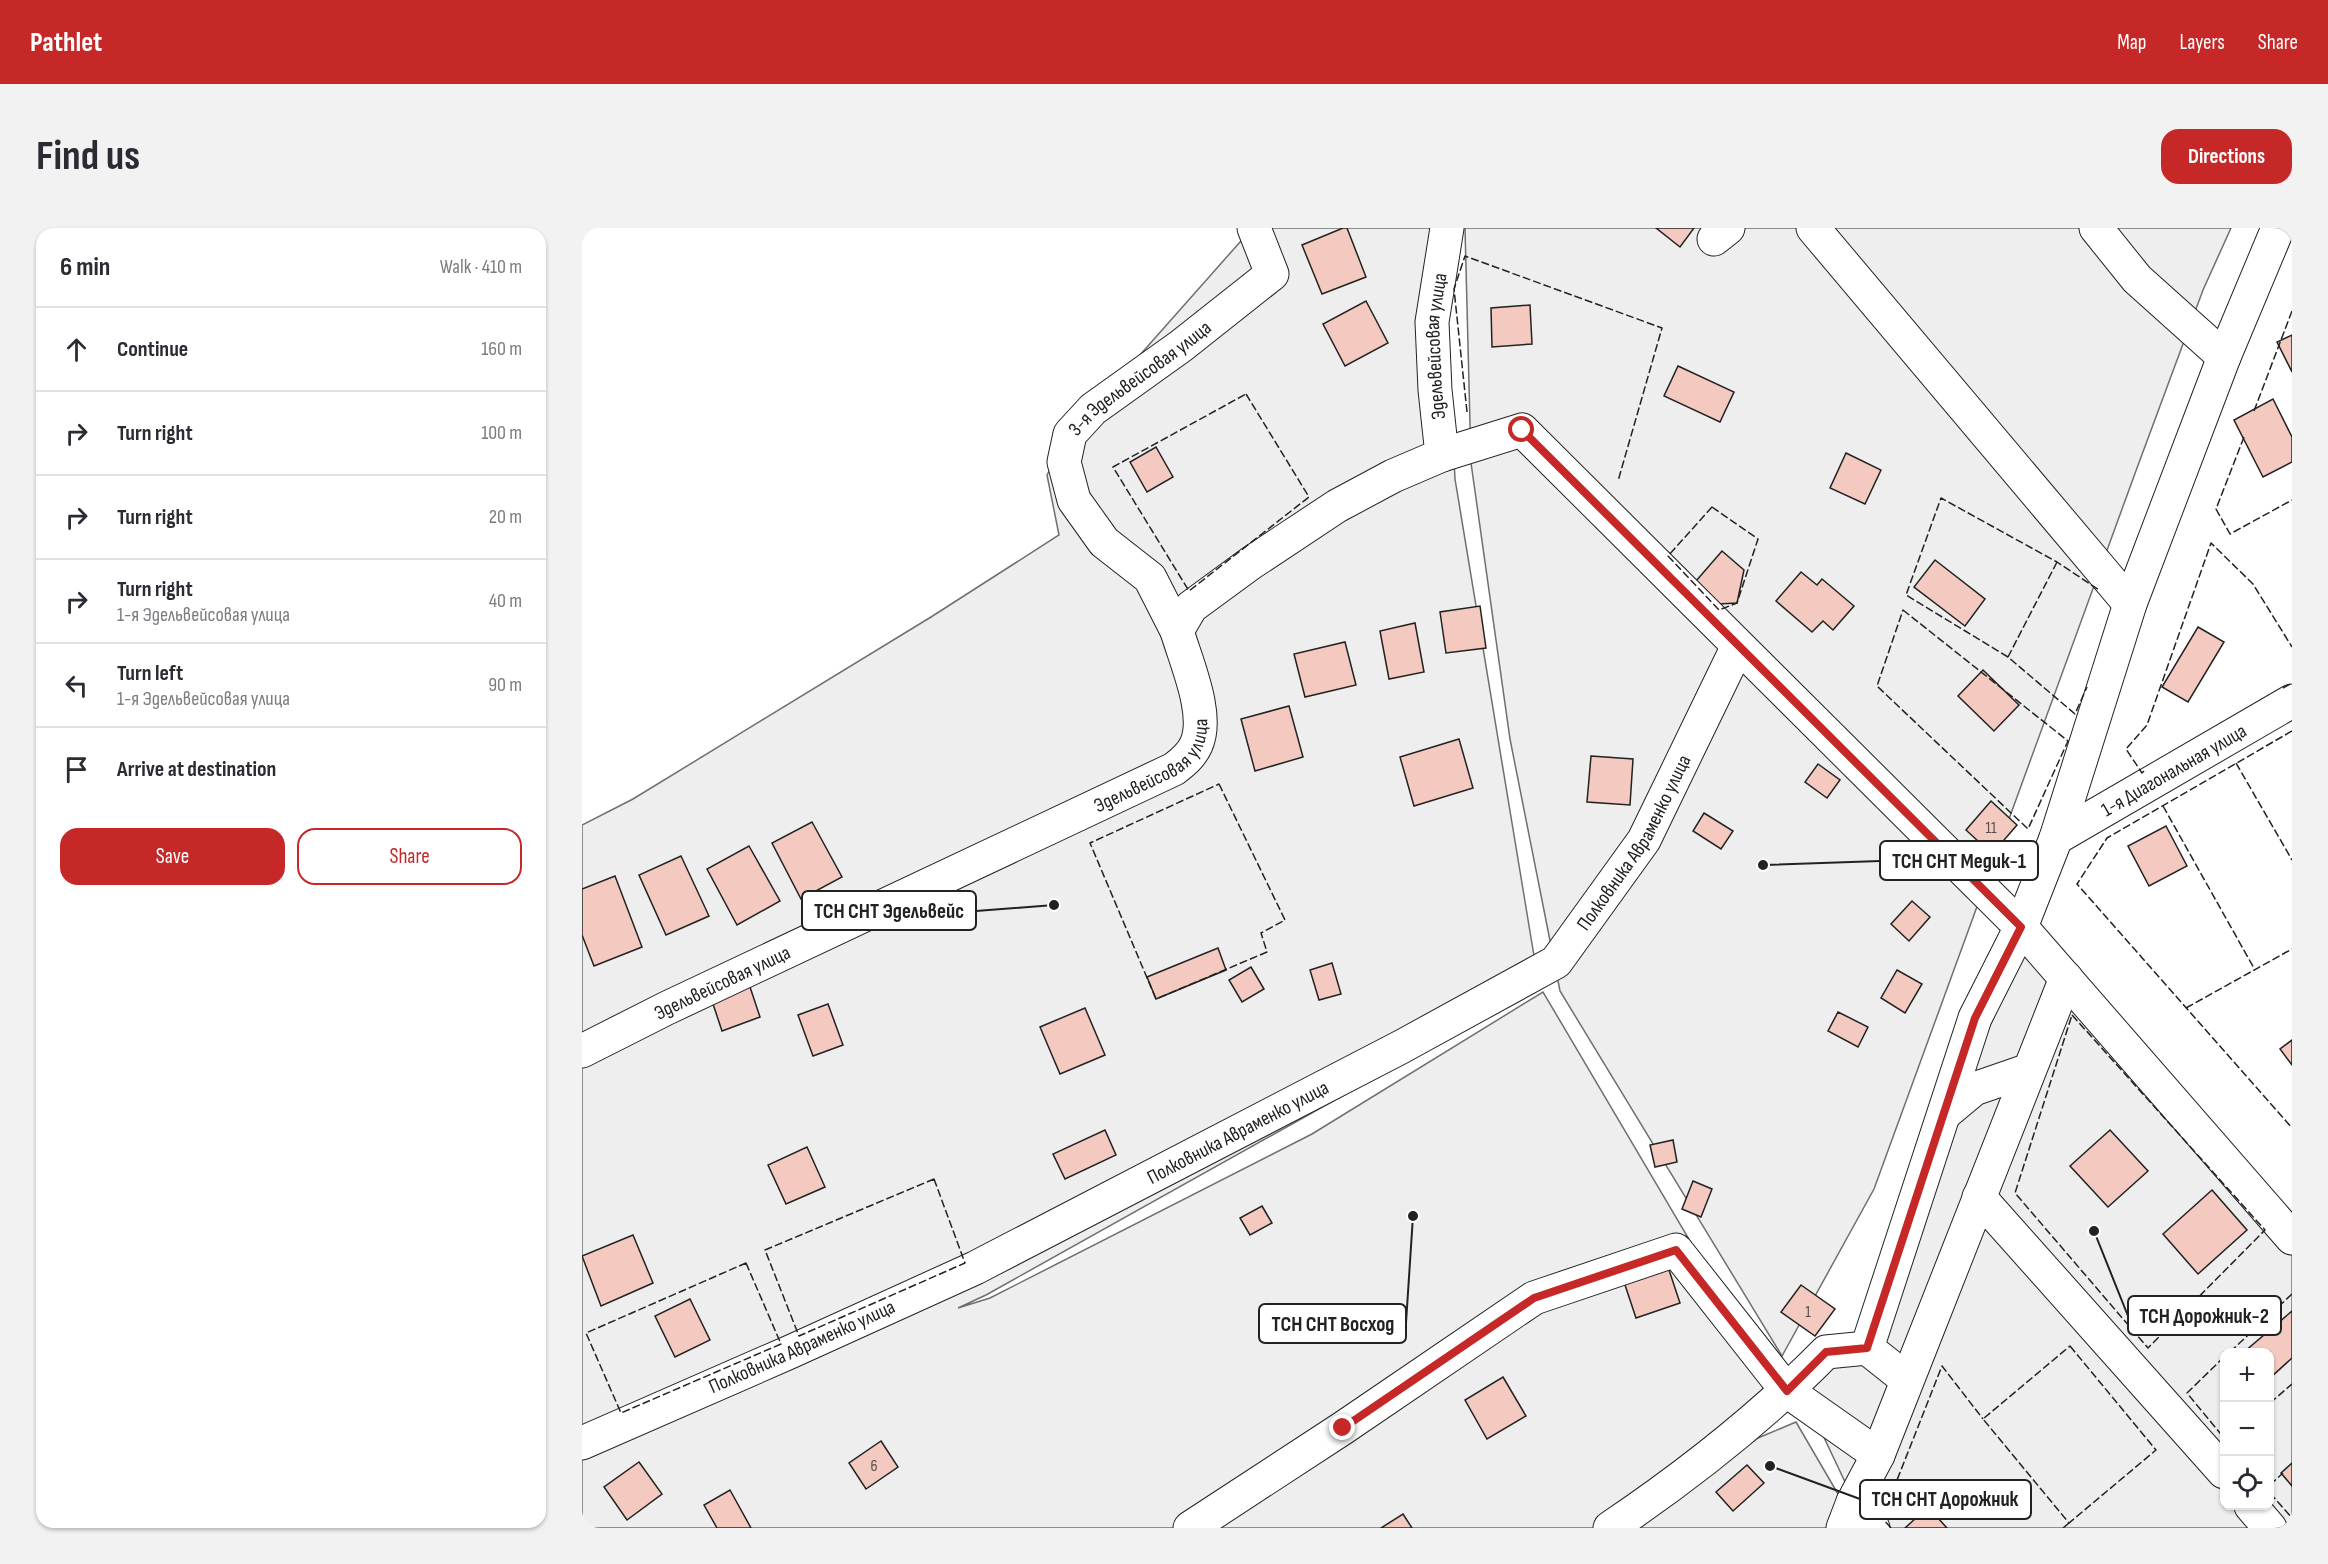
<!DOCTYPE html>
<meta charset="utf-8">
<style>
:root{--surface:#fff;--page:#f2f2f3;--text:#2b2b33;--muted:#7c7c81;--line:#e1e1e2;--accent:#c62828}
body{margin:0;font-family:"Sofia Sans Condensed",sans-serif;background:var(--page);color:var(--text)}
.controls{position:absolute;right:18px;bottom:18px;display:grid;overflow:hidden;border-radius:12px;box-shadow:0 2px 4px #0004}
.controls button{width:54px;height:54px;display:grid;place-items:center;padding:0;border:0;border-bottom:2px solid var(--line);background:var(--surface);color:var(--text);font:30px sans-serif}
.stop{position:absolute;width:18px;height:18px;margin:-14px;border:4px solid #c62828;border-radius:50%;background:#fff}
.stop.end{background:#c62828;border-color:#fff;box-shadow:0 2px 6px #0008}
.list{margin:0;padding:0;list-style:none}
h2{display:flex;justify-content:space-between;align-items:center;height:78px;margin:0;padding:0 24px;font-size:26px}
h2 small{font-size:20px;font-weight:400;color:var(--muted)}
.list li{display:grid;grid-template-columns:39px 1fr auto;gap:18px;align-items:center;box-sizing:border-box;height:84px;padding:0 24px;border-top:2px solid var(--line)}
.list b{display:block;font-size:22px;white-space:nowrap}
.list p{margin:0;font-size:20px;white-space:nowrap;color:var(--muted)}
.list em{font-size:20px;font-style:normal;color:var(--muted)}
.actions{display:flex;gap:12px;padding:18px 24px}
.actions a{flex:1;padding:14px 0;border:2px solid var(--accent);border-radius:18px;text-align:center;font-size:21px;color:var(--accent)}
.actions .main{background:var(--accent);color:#fff}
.icon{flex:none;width:33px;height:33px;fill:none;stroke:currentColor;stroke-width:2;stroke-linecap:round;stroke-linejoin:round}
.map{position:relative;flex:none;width:1710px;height:1300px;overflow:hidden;border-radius:18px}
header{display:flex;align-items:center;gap:36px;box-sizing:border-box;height:84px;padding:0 30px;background:var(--accent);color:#fff}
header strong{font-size:28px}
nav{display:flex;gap:33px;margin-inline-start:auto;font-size:21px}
.intro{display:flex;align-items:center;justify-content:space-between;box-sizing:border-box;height:144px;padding:0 36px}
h1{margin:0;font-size:42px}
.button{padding:15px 27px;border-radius:18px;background:var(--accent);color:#fff;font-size:21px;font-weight:700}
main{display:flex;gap:36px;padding:0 36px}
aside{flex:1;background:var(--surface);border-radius:18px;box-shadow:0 2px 4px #0004}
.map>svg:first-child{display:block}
.green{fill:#eee;stroke:#6f6f6f;stroke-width:1.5;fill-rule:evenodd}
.building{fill:#f3c9c0;stroke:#222;stroke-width:1.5}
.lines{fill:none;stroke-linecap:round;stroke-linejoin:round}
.minor-casing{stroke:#222;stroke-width:35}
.minor{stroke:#fff;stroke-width:33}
.fence{stroke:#222;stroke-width:1.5;stroke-dasharray:8 3;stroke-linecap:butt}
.route{stroke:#c62828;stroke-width:8}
.labels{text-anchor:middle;stroke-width:4.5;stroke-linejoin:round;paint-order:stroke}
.number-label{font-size:16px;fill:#564c4a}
.street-label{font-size:20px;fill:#222;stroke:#fff}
.leader{fill:none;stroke:#222;stroke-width:2}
.callout-dot{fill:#222;stroke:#fff;stroke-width:2}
.callout{fill:#fff;stroke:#222;stroke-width:2}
.callout-label{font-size:21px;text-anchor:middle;font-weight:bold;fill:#222}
</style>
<header>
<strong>Pathlet</strong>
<nav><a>Map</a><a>Layers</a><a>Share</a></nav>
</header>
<div class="intro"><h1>Find us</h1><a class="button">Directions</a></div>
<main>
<aside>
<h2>6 min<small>Walk · 410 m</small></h2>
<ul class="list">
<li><svg class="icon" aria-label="ahead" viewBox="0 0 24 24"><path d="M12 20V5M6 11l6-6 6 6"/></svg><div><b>Continue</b></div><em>160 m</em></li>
<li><svg class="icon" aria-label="right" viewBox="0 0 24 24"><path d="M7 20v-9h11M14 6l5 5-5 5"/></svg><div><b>Turn right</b></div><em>100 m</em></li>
<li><svg class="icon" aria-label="right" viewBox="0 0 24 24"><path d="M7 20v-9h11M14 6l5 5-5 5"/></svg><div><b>Turn right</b></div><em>20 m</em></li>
<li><svg class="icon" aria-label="right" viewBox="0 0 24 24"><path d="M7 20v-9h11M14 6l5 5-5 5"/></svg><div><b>Turn right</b><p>1-я Эдельвейсовая улица</p></div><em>40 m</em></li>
<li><svg class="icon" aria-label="left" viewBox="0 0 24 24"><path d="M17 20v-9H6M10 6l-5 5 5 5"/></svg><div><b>Turn left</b><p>1-я Эдельвейсовая улица</p></div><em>90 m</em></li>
<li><svg class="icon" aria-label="arrive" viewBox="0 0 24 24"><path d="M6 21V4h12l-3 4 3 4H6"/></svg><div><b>Arrive at destination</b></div></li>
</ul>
<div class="actions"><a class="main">Save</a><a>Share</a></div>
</aside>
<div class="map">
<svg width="1710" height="1300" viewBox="0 0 1710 1300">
<rect width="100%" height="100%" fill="#fff"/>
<g class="green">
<path d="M665,0H860L873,251L957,758L404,1067L376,1080L408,1070L730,906L961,764L1206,1179L1027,1300H0V597L51,571L349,389L477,307L465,247L488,206L666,5Z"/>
<path d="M883,0H1649L1621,62L1555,240L1292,961L1200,1128L978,763L928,511L889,235Z"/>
<path d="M1441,723L1710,1022V1300H1300L1265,1258L1219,1161L1251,1130L1284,1132L1379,863ZM1642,1124H1688V1278H1642Z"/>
<path d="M1214,1194L1256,1266L1284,1300H1049L1176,1210Z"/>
</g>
<g class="building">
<path d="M761,0H765L784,49L740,66L720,17Z"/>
<path d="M1074,0H1112L1098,19Z"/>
<path d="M784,73L806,115L763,138L741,96Z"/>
<path d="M948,77L950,116L910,119L909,80Z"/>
<path d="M1710,107V144L1695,114Z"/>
<path d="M1096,138L1152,164L1138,194L1082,168Z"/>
<path d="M1691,171L1710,209V234L1681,249L1652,192Z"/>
<path d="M574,219L591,249L565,264L548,234Z"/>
<path d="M1264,225L1299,242L1283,276L1248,260Z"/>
<path d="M1140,323L1162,342L1155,375L1136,376L1114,353Z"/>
<path d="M1353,332L1403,371L1383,398L1332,359Z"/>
<path d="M1219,344L1235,357L1240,351L1272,378L1251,402L1241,393L1230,404L1194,373Z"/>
<path d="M898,378L904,420L864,425L858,384Z"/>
<path d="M833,395L842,444L807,451L798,403Z"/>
<path d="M1616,399L1642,414L1606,474L1580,459Z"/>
<path d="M763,414L774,457L723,469L712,426Z"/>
<path d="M1401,442L1437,477L1412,503L1376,468Z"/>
<path d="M707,478L721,529L673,543L659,491Z"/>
<path d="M877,511L891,560L832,578L818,529Z"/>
<path d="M1009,528L1051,531L1048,577L1005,574Z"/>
<path d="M1236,536L1258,552L1245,570L1223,554Z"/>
<path d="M1409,573L1435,597L1410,626L1384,602Z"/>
<path d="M1122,585L1151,603L1139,621L1111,603Z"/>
<path d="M230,594L260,649L219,671L190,615Z"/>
<path d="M1584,598L1605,638L1567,658L1546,618Z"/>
<path d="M167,618L198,673L155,697L125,641Z"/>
<path d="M99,628L127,688L84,707L57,647Z"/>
<path d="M33,648L60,719L12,738L0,707V661Z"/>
<path d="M1330,673L1348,689L1327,713L1309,696Z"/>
<path d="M636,720L644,742L574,771L565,749Z"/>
<path d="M750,735L759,766L737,772L728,742Z"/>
<path d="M669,739L682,761L660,774L647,752Z"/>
<path d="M1315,742L1340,756L1323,785L1299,770Z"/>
<path d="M167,756L178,789L140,803L129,770Z"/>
<path d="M246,776L261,817L231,828L216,787Z"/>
<path d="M503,780L523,827L478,846L458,799Z"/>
<path d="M1256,784L1286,799L1276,819L1246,803Z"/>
<path d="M1710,812V837L1698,821Z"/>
<path d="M523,902L534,927L483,951L471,926Z"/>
<path d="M1528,902L1566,943L1526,979L1488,938Z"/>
<path d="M1091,912L1095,934L1073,939L1068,917Z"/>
<path d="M225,919L243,959L204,976L186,937Z"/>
<path d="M1111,953L1130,961L1119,989L1100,981Z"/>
<path d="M1630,962L1665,1002L1616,1046L1581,1006Z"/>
<path d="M680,978L690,995L668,1007L658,990Z"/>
<path d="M51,1007L71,1055L19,1078L0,1028Z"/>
<path d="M1086,1039L1098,1075L1054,1090L1042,1054Z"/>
<path d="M1219,1057L1253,1081L1233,1108L1199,1084Z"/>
<path d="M108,1071L128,1112L93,1129L73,1088Z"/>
<path d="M1710,1083V1130L1688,1150V1124H1662Z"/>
<path d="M921,1149L944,1188L905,1211L883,1172Z"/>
<path d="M299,1213L316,1239L284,1261L267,1235Z"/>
<path d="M57,1234L80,1266L45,1292L22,1259Z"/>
<path d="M1710,1235V1258L1699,1245Z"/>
<path d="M1165,1237L1182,1255L1151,1283L1134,1264Z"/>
<path d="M148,1262L169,1300H135L122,1277Z"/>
<path d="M1346,1279L1365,1300H1323Z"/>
<path d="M821,1286L830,1300H799Z"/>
</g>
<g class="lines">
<defs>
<g id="minor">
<path d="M1231,0L1548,376"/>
<path d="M1514,0L1555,51L1642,129"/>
<path d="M1132,11L1146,0"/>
<path d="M860,227L940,202L1439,699L1710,1010"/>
<path id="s1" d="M595,403L568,350L522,314L492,272L482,234L488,206L511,181L599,118L690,46L672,0"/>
<path id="s2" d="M1474,610L1710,473"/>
<path id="s3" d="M0,823L85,780L592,541C600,535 609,528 614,517C628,487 604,434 595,403L609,379L669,335L755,278L811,248L860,227L853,162L850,94L865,0"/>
<path d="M1362,886L1392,861L1447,842"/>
<path d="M1397,969L1642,1244"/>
<path d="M1324,1151L1285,1120L1393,790L1439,699L1474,610L1548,376L1642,129L1696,0"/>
<path id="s4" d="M0,1215L208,1124L393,1040L819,819L974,734L1062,612L1156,418"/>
<path d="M1271,1274L1291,1300"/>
<path d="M1669,1278L1688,1300"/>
<path d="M608,1300L761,1200L952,1070L1094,1022L1205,1163L1296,1227"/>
<path d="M1028,1300C1105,1248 1179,1190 1244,1124L1285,1120"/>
<path d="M1261,1300L1271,1274L1296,1227L1484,750"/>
</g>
</defs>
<use href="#minor" class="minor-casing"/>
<use href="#minor" class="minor"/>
<g class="fence">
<path d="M664,166L727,269L607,363L531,239Z"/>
<path d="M1672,183L1710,83"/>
<path d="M885,184L872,61L883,28L1080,100L1036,253"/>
<path d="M1662,209L1634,281L1648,306L1710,272"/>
<path d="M1130,279L1176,311L1155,375L1137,382L1086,328Z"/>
<path d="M1475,334L1426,429L1493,486L1505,459"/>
<path d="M1321,382L1486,513L1446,601L1295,458Z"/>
<path d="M1426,429L1324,367L1359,270L1475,334L1517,362"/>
<path d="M1701,460L1710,455"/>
<path d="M1710,503L1525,610L1495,656L1710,900"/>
<path d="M1654,535L1710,632"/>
<path d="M1562,543L1560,545L1544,521L1565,497L1629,315L1671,356L1710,419"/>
<path d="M637,556L703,692L679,705L685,724L574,771L508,615Z"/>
<path d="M1581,578L1673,742"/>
<path d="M1604,780L1710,721"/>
<path d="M1490,787L1683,1002L1566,1120L1433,965Z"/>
<path d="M352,951L383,1035L217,1108L183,1022Z"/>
<path d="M164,1035L199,1116L39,1185L4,1105Z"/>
<path d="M1488,1118L1574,1222L1487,1295L1401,1191Z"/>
<path d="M1648,1124L1710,1066"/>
<path d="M1642,1129L1605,1165L1642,1210"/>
<path d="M1688,1175L1710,1156"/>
<path d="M1688,1257L1701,1245"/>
<path d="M1688,1265L1710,1290"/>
<path d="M1309,1300L1300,1290L1360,1138L1401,1191"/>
<path d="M1481,1300L1487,1295"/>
</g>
</g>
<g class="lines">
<path class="route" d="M761,1200L952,1070L1094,1022L1205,1163L1244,1124L1285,1120L1393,790L1439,699L940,202"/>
</g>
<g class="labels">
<g class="number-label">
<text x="1409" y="605">11</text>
<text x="1226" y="1089">1</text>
<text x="292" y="1243">6</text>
</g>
<g class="street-label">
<text dy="7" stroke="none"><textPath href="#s3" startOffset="1238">Эдельвейсовая улица</textPath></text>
<text dy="7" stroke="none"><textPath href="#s1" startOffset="327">3-я Эдельвейсовая улица</textPath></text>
<text dy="7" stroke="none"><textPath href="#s3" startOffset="642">Эдельвейсовая улица</textPath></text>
<text dy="7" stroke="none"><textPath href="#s2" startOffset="136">1-я Диагональная улица</textPath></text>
<text dy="7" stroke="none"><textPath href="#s4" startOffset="1230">Полковника Авраменко улица</textPath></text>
<text dy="7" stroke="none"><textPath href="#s3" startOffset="156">Эдельвейсовая улица</textPath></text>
<text dy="7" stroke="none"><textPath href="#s4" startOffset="726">Полковника Авраменко улица</textPath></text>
<text dy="7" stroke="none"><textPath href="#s4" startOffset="240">Полковника Авраменко улица</textPath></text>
</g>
</g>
<path class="leader" d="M1181 637L1298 633M472 677L394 683M1512 1003L1546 1088M831 988L824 1095M1188 1238L1278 1271"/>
<g class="callout-dot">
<circle cx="1181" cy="637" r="6"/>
<circle cx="472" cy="677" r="6"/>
<circle cx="1512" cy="1003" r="6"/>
<circle cx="831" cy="988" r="6"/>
<circle cx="1188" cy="1238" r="6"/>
</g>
<g class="callout">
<rect x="1298" y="613" width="158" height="39" rx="6"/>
<rect x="220" y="663" width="174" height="39" rx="6"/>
<rect x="1546" y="1068" width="153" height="39" rx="6"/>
<rect x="677" y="1076" width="147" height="39" rx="6"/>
<rect x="1278" y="1252" width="171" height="39" rx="6"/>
</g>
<g class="callout-label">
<text x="1377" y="640">ТСН СНТ Медик-1</text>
<text x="307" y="690">ТСН СНТ Эдельвейс</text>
<text x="1622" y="1095">ТСН Дорожник-2</text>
<text x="751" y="1103">ТСН СНТ Восход</text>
<text x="1363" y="1278">ТСН СНТ Дорожник</text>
</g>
</svg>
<div class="controls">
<button>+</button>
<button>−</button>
<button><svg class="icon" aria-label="locate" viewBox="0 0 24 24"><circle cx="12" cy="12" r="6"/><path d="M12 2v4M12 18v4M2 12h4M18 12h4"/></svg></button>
</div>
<div class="stop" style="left:940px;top:202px"></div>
<div class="stop end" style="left:761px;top:1200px"></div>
</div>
</main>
